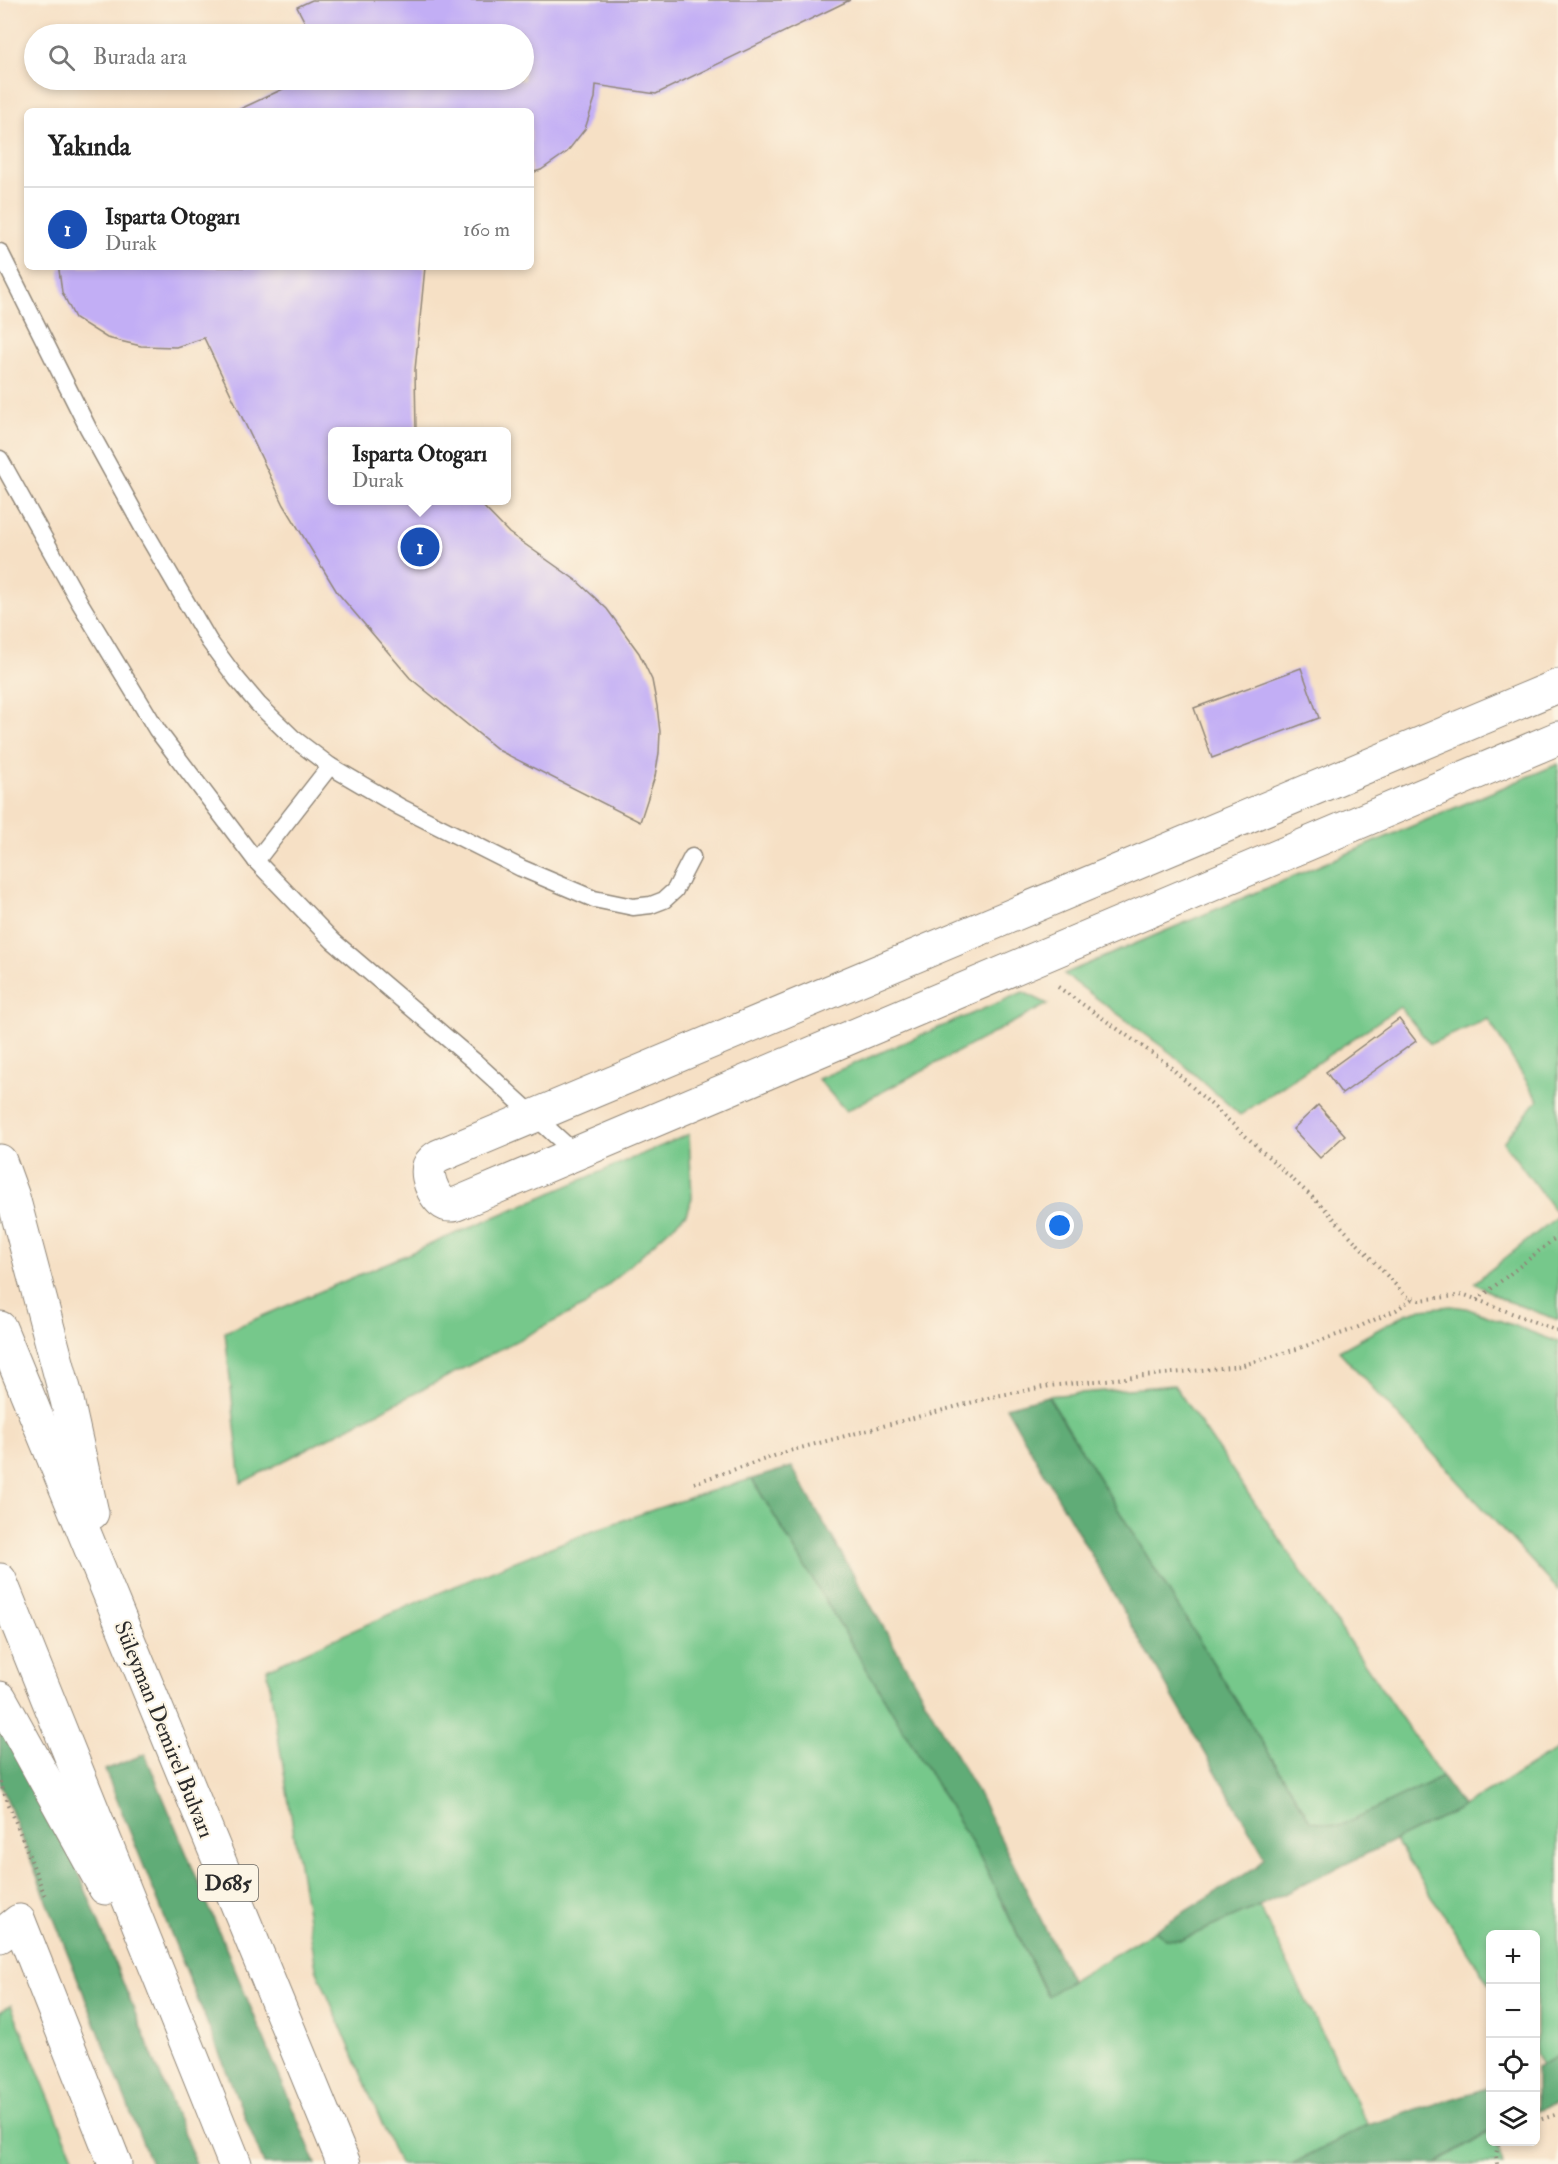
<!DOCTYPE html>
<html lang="tr">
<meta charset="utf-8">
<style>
:root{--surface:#fff;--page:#f2f2f2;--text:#222;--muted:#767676;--line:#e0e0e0;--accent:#b5179e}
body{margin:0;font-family:"IM FELL Double Pica",serif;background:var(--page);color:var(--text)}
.controls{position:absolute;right:18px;bottom:18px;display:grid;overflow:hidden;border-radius:9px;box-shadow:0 3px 9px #0003}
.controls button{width:54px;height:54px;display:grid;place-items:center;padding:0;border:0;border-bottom:2px solid var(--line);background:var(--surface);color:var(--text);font:30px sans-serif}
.you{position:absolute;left:1060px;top:1226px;width:21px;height:21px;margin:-15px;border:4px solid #fff;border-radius:50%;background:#1a73e8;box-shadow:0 0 0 9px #1a73e833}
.badge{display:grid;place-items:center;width:39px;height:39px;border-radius:50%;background:var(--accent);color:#fff;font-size:20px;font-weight:700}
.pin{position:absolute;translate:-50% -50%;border:3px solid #fff;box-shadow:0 2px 6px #0006}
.popup{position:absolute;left:328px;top:427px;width:183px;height:78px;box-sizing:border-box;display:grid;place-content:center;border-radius:9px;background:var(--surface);filter:drop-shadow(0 2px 4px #0005);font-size:20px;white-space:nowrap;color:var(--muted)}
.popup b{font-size:22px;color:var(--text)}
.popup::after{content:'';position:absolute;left:50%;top:100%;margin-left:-12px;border:12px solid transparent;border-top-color:var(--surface)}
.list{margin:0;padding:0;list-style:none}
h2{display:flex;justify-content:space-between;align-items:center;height:78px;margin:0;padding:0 24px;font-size:26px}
h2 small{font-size:20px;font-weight:400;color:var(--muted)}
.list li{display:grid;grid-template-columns:39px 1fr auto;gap:18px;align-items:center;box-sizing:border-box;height:84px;padding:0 24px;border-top:2px solid var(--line)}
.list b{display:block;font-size:22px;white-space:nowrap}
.list p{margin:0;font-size:20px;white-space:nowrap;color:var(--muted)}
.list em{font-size:20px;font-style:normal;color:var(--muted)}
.icon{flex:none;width:33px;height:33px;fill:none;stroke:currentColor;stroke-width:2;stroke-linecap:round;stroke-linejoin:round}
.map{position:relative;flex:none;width:1558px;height:2164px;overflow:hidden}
.search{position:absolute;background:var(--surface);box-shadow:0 3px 9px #0003;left:24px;top:24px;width:510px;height:66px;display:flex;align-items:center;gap:15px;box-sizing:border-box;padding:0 21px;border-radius:33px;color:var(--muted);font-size:22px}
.panel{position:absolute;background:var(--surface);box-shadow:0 3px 9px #0003;left:24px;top:108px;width:510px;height:162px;border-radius:9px}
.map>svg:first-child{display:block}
.green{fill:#76c88b;stroke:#507a5b;stroke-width:1.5}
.forest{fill:#60ac77;stroke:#466c51;stroke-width:1.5}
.building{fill:#c2aef5}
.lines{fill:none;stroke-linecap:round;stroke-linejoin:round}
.lane-casing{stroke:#908678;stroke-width:19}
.street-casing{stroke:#908678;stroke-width:35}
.highway-casing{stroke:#908678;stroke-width:35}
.path{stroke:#908678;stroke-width:4;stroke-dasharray:1.5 4.5;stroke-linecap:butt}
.lane{stroke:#fff;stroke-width:16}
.street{stroke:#fff;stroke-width:33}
.highway{stroke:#fff;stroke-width:33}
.labels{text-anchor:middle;stroke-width:4.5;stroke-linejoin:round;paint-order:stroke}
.shield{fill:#fcf5e5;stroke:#6a6863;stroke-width:1.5}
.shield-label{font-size:21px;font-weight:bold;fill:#2b2b2b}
.street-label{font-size:22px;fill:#2b2b2b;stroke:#fcf5e5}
</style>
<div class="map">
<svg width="1558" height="2164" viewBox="0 0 1558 2164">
<rect width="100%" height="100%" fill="#fcf5e5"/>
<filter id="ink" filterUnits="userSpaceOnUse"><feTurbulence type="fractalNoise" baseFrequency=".0167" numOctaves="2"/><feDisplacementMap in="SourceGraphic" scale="12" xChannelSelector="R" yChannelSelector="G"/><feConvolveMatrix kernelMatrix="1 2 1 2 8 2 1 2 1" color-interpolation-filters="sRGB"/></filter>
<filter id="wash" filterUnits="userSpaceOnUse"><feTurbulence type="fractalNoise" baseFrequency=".008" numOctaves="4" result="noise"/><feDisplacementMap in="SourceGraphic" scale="24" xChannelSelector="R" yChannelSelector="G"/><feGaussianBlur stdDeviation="1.35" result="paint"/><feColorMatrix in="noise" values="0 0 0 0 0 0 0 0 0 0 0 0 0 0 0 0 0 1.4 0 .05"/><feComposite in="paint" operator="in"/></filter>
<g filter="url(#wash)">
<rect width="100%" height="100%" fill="#f6e0c5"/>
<g class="green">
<path d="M1558,764V1215L1503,1142L1538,1100L1488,1019L1430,1044L1400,1007L1240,1115L1172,1054L1064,974Z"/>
<path d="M1023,992L1048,1004L846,1111L818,1079Z"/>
<path d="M689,1134L692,1198L686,1214L586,1305L241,1483L225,1332Z"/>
<path d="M1558,1216V1320L1502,1299L1474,1283Z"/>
<path d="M1451,1306L1466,1308L1558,1342V1590L1339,1351L1406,1314L1422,1309Z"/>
<path d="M1174,1385L1442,1777L1339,1827L1310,1820L1048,1396Z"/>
<path d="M752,1479L979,1855L1047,1996L1155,1930L1167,1939L1181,1940L1259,1906L1368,2125L1292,2164H399L316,1968L267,1669C425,1598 584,1526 752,1479Z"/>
<path d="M1558,1749V2056L1542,2065L1536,2055V1934H1490V1986L1395,1840L1463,1807Z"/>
<path d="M11,2005L76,2164H0V2012Z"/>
<path d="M1490,2132V2142H1496L1503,2164H1436Z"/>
</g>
<g class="forest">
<path d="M1048,1396L1310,1820L1339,1826L1442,1777L1463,1807L1259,1906L1181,1940L1167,1939L1155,1930L1257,1867L1265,1857L1006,1407Z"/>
<path d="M792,1467L979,1795L1071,1980L1048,1996L979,1855L752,1479Z"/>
<path d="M0,1698L32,1757L196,2164H151L0,1782Z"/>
<path d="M145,1754L316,2164H264L105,1770Z"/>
<path d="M1558,2056V2104L1536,2111V2068Z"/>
<path d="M1490,2087V2131L1436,2164H1292L1368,2125Z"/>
</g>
<g id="blocks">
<g class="building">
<path d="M312,0H850L656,94L596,85L595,98L585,129L567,152L541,170L531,173V111H236L302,80H524V34H311L297,7Z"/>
<path d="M61,267H425L415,370L416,432H333V500H477L509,533L577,581L607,609L639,653L652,680L657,706L660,732L659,753L655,776L640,822L500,751L410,678L337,592L284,505L204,338L176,347L141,346L107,338L75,318L62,292L59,270Z"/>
<path d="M1301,668L1319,718L1212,758L1194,708Z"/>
<path d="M1399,1019L1416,1041L1342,1094L1326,1072Z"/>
<path d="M1318,1105L1345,1135L1320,1158L1293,1129Z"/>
</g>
</g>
</g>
<g filter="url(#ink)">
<use href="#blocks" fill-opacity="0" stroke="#908678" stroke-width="1.5"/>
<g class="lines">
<defs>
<g id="lane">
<path d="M0,252L88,428L143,528L209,641L236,678L258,704L293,738L330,766L400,807L521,868L594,899L633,907L651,905L664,900L675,890L692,857"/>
<path d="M0,459L80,603L157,730L256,861L333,941L474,1061L576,1154"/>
<path d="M256,861L330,766"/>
</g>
<g id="street">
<path d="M1558,686L439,1156C434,1159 431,1161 429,1166C425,1178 437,1206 451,1205C455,1205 458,1203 461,1202L1558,738"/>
<path d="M0,1936L19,1921L115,2164"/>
</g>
<g id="highway">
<path d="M0,1161L13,1197L67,1400L92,1513"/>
<path d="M0,1328L344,2164"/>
<path d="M0,1580L235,2164"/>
<path d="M0,1698L105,1888"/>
</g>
</defs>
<use href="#lane" class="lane-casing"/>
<use href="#street" class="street-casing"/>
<use href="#highway" class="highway-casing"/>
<g class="path">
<path d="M1058,987L1166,1063L1324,1208L1406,1296L1419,1300L1465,1295L1558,1331"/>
<path d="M1477,1300L1558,1236"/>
<path d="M694,1483L789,1451L996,1396L1049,1386L1240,1366L1300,1348L1354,1329L1396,1310L1412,1299"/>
<path d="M0,1782L45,1896"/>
<path d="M1536,2121L1558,2114"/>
<path d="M1497,2164L1496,2154L1499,2142"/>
</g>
<use href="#lane" class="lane"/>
<use href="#street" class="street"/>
<use href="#highway" class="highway"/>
</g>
</g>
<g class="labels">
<rect class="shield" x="198" y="1865" width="60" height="36" rx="4.5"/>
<g class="shield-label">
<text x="228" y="1890">D685</text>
</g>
<g class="street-label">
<text transform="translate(165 1729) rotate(68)" y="8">Süleyman Demirel Bulvarı</text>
</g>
</g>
</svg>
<div class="controls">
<button>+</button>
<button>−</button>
<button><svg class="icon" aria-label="locate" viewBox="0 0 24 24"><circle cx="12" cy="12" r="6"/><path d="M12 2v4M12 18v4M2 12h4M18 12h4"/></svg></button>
<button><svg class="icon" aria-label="layers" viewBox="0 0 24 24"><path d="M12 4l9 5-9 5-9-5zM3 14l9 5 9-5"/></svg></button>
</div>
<div class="you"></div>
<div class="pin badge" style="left:420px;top:547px;background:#1a4fb4">1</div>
<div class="popup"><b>Isparta Otogarı</b>Durak</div>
<div class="search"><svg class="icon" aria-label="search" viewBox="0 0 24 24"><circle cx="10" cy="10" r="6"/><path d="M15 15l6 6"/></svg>Burada ara</div>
<section class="panel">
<h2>Yakında<small></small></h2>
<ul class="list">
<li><span class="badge" style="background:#1a4fb4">1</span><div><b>Isparta Otogarı</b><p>Durak</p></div><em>160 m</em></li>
</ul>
</section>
</div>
